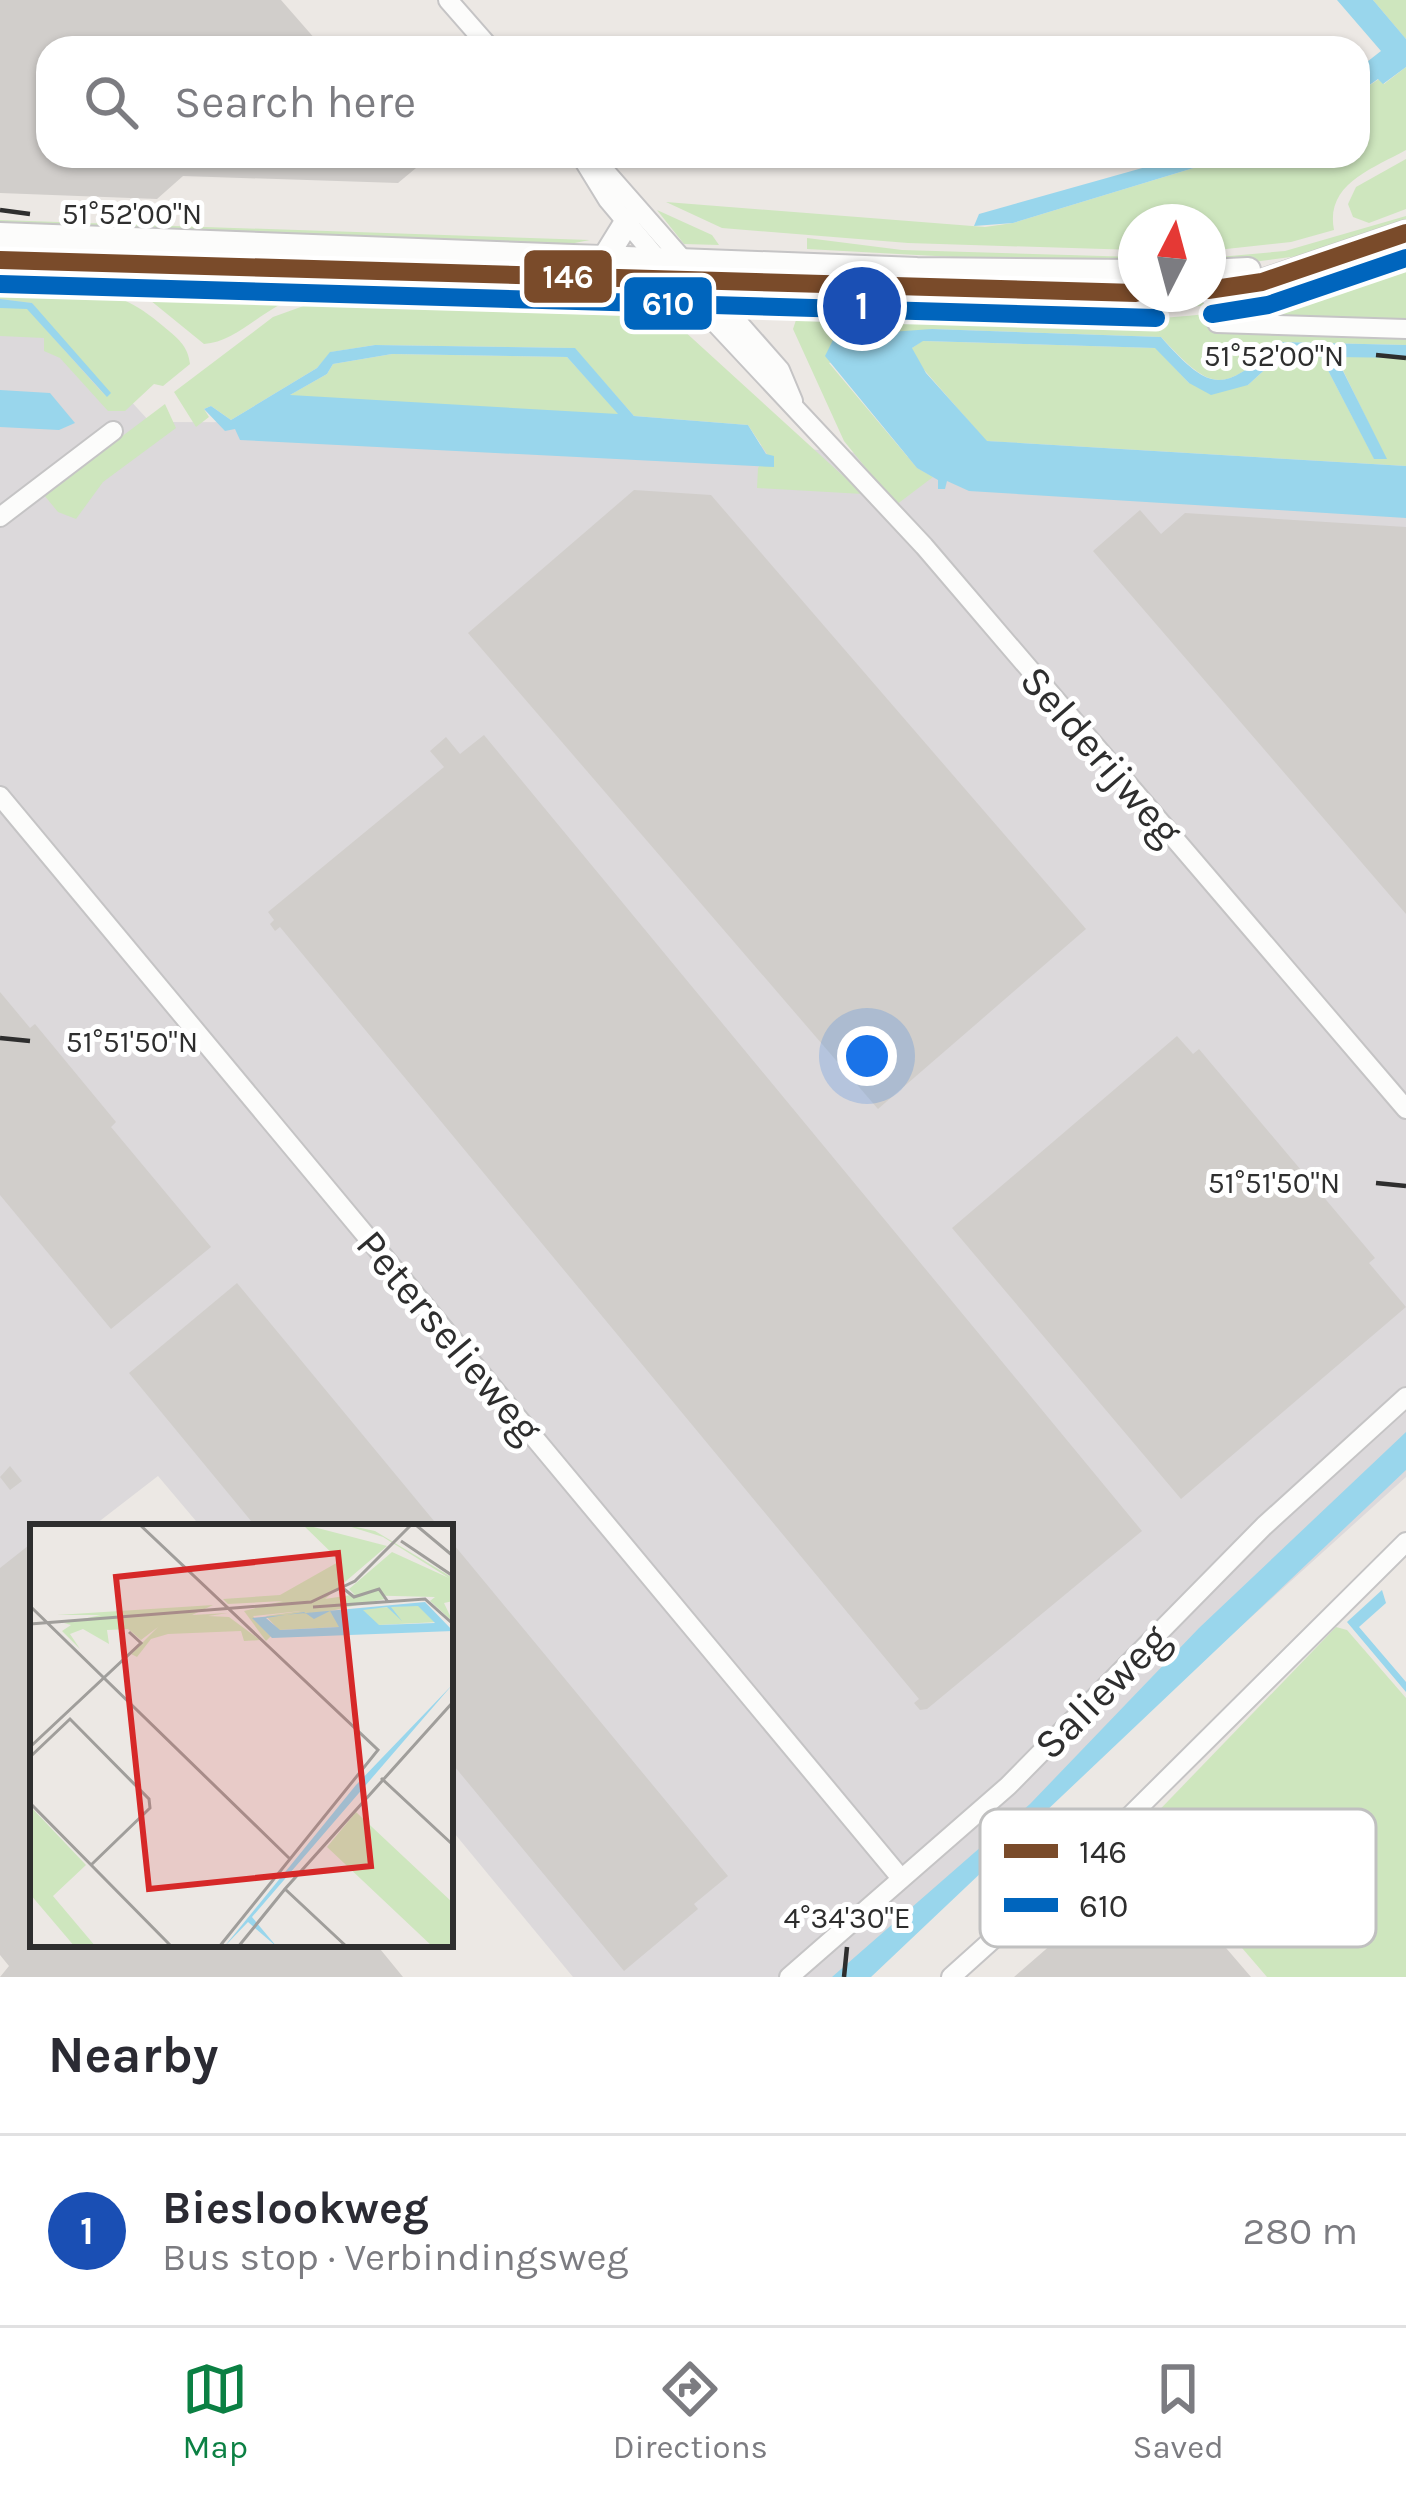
<!DOCTYPE html>
<meta charset="utf-8">
<style>
:root{--surface:#fff;--page:#f2f2f3;--text:#2b2b33;--muted:#7c7c81;--line:#e1e1e2;--accent:#0b8043}
body{margin:0;font-family:Karla,sans-serif;background:var(--page);color:var(--text)}
.compass{position:absolute;left:1118px;top:204px;width:108px;height:108px;border-radius:50%;background:var(--surface);box-shadow:0 3px 9px #0004;rotate:6deg}
.you{position:absolute;left:867px;top:1056px;width:42px;height:42px;margin:-30px;border:9px solid #fff;border-radius:50%;background:#1a73e8;box-shadow:0 0 0 18px #1a73e833}
.badge{display:grid;place-items:center;width:78px;height:78px;border-radius:50%;background:var(--accent);color:#fff;font-size:39px;font-weight:700}
.pin{position:absolute;translate:-50% -50%;border:6px solid #fff;box-shadow:0 3px 12px #0006}
.list{margin:0;padding:0;list-style:none}
h2{display:flex;justify-content:space-between;align-items:center;height:156px;margin:0;padding:0 48px;font-size:51px}
h2 small{font-size:39px;font-weight:400;color:var(--muted)}
.list li{display:grid;grid-template-columns:78px 1fr auto;gap:36px;align-items:center;box-sizing:border-box;height:192px;padding:0 48px;border-top:3px solid var(--line)}
.list b{display:block;font-size:45px;white-space:nowrap}
.list p{margin:0;font-size:39px;white-space:nowrap;color:var(--muted)}
.list em{font-size:39px;font-style:normal;color:var(--muted)}
.icon{flex:none;width:66px;height:66px;fill:none;stroke:currentColor;stroke-width:2;stroke-linecap:round;stroke-linejoin:round}
.map{position:relative;flex:none;width:1406px;height:1977px;overflow:hidden}
.search{position:absolute;background:var(--surface);box-shadow:0 3px 9px #0004;left:36px;right:36px;top:36px;height:132px;display:flex;align-items:center;gap:30px;box-sizing:border-box;padding:0 42px;border-radius:36px;color:var(--muted);font-size:45px}
.sheet{height:348px;background:var(--surface)}
nav{display:flex;justify-content:space-around;align-items:center;box-sizing:border-box;height:168px;border-top:3px solid var(--line);background:var(--surface);font-size:33px;color:var(--muted)}
nav a{display:grid;justify-items:center;gap:6px}
nav .on{color:var(--accent)}
.map>svg:first-child{display:block}
.industrial{fill:#dcd9db}
.green{fill:#cee6be}
.water{fill:#99d6ec;fill-rule:evenodd}
.building{fill:#d1cecb}
.lines{fill:none;stroke-linecap:round;stroke-linejoin:round}
.minor-casing{stroke:#c5c4c5;stroke-width:22}
.tertiary-casing{stroke:#c5c4c5;stroke-width:28}
.minor{stroke:#fcfcfb;stroke-width:18}
.tertiary{stroke:#fcfcfb;stroke-width:24}
.bus-1-casing{stroke:#fff;stroke-width:27}
.bus-2-casing{stroke:#fff;stroke-width:27}
.bus-1{stroke:#7a4b2a;stroke-width:18}
.bus-2{stroke:#0065bd;stroke-width:18}
.ticks{fill:none;stroke:#2e2e2e;stroke-width:4.5}
.labels{text-anchor:middle;stroke-width:10;stroke-linejoin:round;paint-order:stroke}
.street-label{font-size:42px;fill:#2e2e2e;stroke:#fff}
.inset-road{fill:none;stroke:#a09e9b;stroke-width:3}
.view{fill:#d62828;fill-opacity:0.15;stroke:#d62828;stroke-width:6}
.inset-edge{fill:none;stroke:#2e2e2e;stroke-width:6}
.key{fill:#fff;stroke:#c0c0c0;stroke-width:3}
.key-label{font-size:33px;fill:#2e2e2e}
.ticks-label{font-size:30px;text-anchor:middle;fill:#2e2e2e;stroke:#fff;stroke-width:10;stroke-linejoin:round;paint-order:stroke}
.line-badge{stroke:#fff;stroke-width:4.5}
.badge-label{font-size:33px;text-anchor:middle;font-weight:bold;fill:#fff}
</style>
<div class="map">
<svg width="1406" height="1977" viewBox="0 0 1406 1977">
<rect width="100%" height="100%" fill="#ece8e4"/>
<path class="industrial" d="M0,296L35,297L150,422L460,423L1205,479L1406,488V1477L853,1977H573L450,1828V1527H201L158,1476L92,1527H33V1573L0,1599Z"/>
<g class="green">
<path d="M1373,0H1406V39L1405,38Z"/>
<path d="M1406,67V150C1372,169 1325,184 1334,230L1291,242L1208,251V222H1136V250L908,243L722,228L666,202L985,227L1013,223L1233,156H1358V93L1379,79L1384,84Z"/>
<path d="M1406,159V209L1369,223L1353,217L1348,204L1356,187Z"/>
<path d="M657,210L712,235L719,245L684,244Z"/>
<path d="M1406,216V223L1313,254L1208,268V258L1285,251Z"/>
<path d="M0,220L590,240L554,247L0,229Z"/>
<path d="M807,238L902,250L1136,257V267L807,249Z"/>
<path d="M1406,247V258C1212,331 1068,306 869,312V301L921,296L1194,297L1262,287Z"/>
<path d="M0,265L396,278L455,289L669,297L700,319L637,302L316,292C268,299 241,342 204,344L145,296L110,279L0,274Z"/>
<path d="M1406,265V345L1281,342C1222,392 1215,395 1161,337L932,329L829,363L917,468L933,477L896,505L844,441L793,329L796,320L806,318C1007,316 1215,344 1406,265Z"/>
<path d="M0,286C68,288 109,279 163,326C177,338 188,345 190,364L163,386L154,384L125,411H108L60,358L44,351V338L0,336V308H27L106,397L32,303L0,299Z"/>
<path d="M779,299L837,300L836,310L792,312Z"/>
<path d="M309,304L658,317L682,329L863,494L757,488L758,468L767,454L748,425L634,416L574,348L375,345L331,352L317,368L231,420L211,406L204,409L209,417L196,427L174,392L273,317Z"/>
<path d="M922,341L1156,348L1189,383L1248,385L1282,354L1320,355L1374,458L1386,459L1336,356L1406,358V466L986,441L912,356V348Z"/>
<path d="M392,354L567,357L620,415L288,396L327,374L333,364Z"/>
<path d="M165,404L176,428L103,482L76,519L58,512L44,495Z"/>
<path d="M1336,1627L1347,1630L1406,1698V1977H1267L1144,1834L1143,1827Z"/>
</g>
<g class="water">
<path d="M1337,0H1373L1406,39V67L1383,84L1378,79L1358,93V69L1381,51Z"/>
<path d="M1185,156H1233L1013,223L974,226L979,214Z"/>
<path d="M0,299L32,303L111,393L107,397L27,309L0,308Z"/>
<path d="M932,329L1161,337C1214,397 1224,390 1281,342L1406,345V358L1336,357L1387,459H1374L1320,355L1282,354L1248,385L1211,395L1189,383L1155,348L923,341L912,348L926,373L987,441L1406,466V518L969,491L947,481L945,489H938V480L917,468L825,356L835,336Z"/>
<path d="M375,345L575,348L634,416L748,425L766,454L774,456V467L240,440L235,429L225,431L204,409L211,406L231,420L317,368L330,352ZM392,354L567,357L618,414L290,395L327,374L333,364Z"/>
<path d="M0,390L50,393L75,423L59,430L0,427Z"/>
<path d="M1406,1432V1470L871,1977H832L1030,1804L1199,1628Z"/>
<path d="M1382,1590L1386,1603L1359,1627L1406,1682V1692L1347,1622Z"/>
</g>
<g class="building">
<path d="M0,0H281L323,48H48V156H416L422,163L398,183L183,176L157,199L0,193Z"/>
<path d="M634,490L711,495L1086,929L878,1109L468,633Z"/>
<path d="M1140,510L1161,534L1185,513L1406,527V914L1093,551Z"/>
<path d="M484,735L1142,1531L927,1709L920,1710L914,1703L919,1699L280,927L275,931L270,924L274,920L268,912L444,767L430,751L446,737L460,754Z"/>
<path d="M0,992L30,1028L35,1024L116,1122L111,1127L211,1247L111,1329L0,1195Z"/>
<path d="M1177,1036L1193,1054L1199,1049L1375,1258L1369,1263L1406,1307L1181,1499L952,1228Z"/>
<path d="M237,1283L439,1527H256L129,1373Z"/>
<path d="M10,1466L22,1481L10,1490L0,1477Z"/>
<path d="M450,1540L728,1876L694,1904L698,1909L624,1971L450,1761Z"/>
<path d="M33,1542V1944H376L403,1977H0L9,1966L0,1955V1568Z"/>
<path d="M1177,1891L1251,1977H1014L1068,1930L1084,1948L1120,1917L1131,1930Z"/>
</g>
<g class="lines">
<defs>
<g id="minor">
<path d="M448,0L490,48"/>
<path d="M581,156L608,200L677,282L924,546L1406,1109"/>
<path d="M583,157L598,163L780,370L793,401"/>
<path d="M1217,323L1406,329"/>
<path d="M0,517L113,431"/>
<path d="M0,796L900,1877"/>
<path d="M789,1977L1008,1786L1264,1526L1406,1397"/>
<path d="M951,1977L1130,1816L1406,1542"/>
</g>
<g id="tertiary">
<path d="M0,235L917,270L1136,272"/>
<path d="M606,256L627,222"/>
<path d="M0,260L1157,294"/>
<path d="M1208,272L1248,270"/>
<path d="M1208,290L1262,282L1406,233"/>
<path d="M735,318L749,285"/>
</g>
</defs>
<use href="#minor" class="minor-casing"/>
<use href="#tertiary" class="tertiary-casing"/>
<use href="#minor" class="minor"/>
<use href="#tertiary" class="tertiary"/>
<defs>
<g id="bus-1">
<path d="M0,260L1136,293"/>
<path d="M1208,290L1262,282L1406,233"/>
</g>
<g id="bus-2">
<path d="M0,284L1156,318"/>
<path d="M1212,314L1268,305L1406,258"/>
</g>
</defs>
<use href="#bus-1" class="bus-1-casing"/>
<use href="#bus-2" class="bus-2-casing"/>
<use href="#bus-1" class="bus-1"/>
<use href="#bus-2" class="bus-2"/>
</g>
<path class="ticks" d="M0,210L30,214M1376,355L1406,358M0,1038L30,1041M1376,1183L1406,1186M844,1977L847,1947"/>
<g class="labels">
<g class="street-label">
<text transform="translate(1102 755) rotate(49)" y="15">Selderijweg</text>
<text transform="translate(450 1336) rotate(50)" y="15">Peterselieweg</text>
<text transform="translate(1101 1691) rotate(-45)" y="15">Salieweg</text>
</g>
</g>
<g transform="translate(30 1524)">
<rect width="423" height="423" fill="#ece8e4"/>
<path d="M272,0L357,22L295,75L347,67L355,75L300,87L312,101L303,87L389,81L408,98L249,106L236,92L271,87L223,92L241,112L236,117L214,87L253,77L198,80L193,75L250,71L310,37ZM312,0L345,7L423,54V77L414,79L423,98L400,77L405,73L325,71L319,65L362,28L419,54L353,13ZM183,81L162,91L198,89L178,92L199,93L230,116L214,117L211,107L138,110L121,115L107,133L101,130L128,103L111,116L98,105L77,106L79,120L53,105L40,110L50,125L32,107L41,101L34,99L71,91H27ZM0,282L56,341L23,372L66,423H45L0,370ZM326,288L423,379V423H403L297,323Z" fill="#cee6be"/>
<path d="M395,78L423,107L242,114L222,94ZM388,82L405,99L349,101L333,86L357,83L372,97L361,83ZM300,87L309,103L250,106L236,94L274,88L284,95ZM423,160L222,393L247,423L218,398L194,423L326,261Z" fill="#99d6ec" fill-rule="evenodd"/>
<path class="inset-road" d="M109,0L348,226L189,423M386,1L423,32M371,17L423,52M314,65L324,73L349,65L358,78M0,82L259,334M283,83L395,75L423,100M0,100L281,78L325,57L382,0M0,223L111,119L99,108M0,233L40,195L119,275L120,284L61,341M351,254L422,320M0,279L142,423M208,423L255,365M317,423L255,365L423,178"/>
<path class="view" d="M308,29L341,342L119,365L86,53Z"/>
<rect width="423" height="423" class="inset-edge"/>
</g>
<rect x="980" y="1809" width="396" height="138" rx="18" class="key"/>
<rect x="1004" y="1844" width="54" height="14" fill="#7a4b2a"/>
<rect x="1004" y="1898" width="54" height="14" fill="#0065bd"/>
<g class="key-label">
<text x="1079" y="1863">146</text>
<text x="1079" y="1917">610</text>
</g>
<g class="ticks-label">
<text x="132" y="224">51°52'00"N</text>
<text x="1274" y="366">51°52'00"N</text>
<text x="132" y="1052">51°51'50"N</text>
<text x="1274" y="1193">51°51'50"N</text>
<text x="847" y="1928">4°34'30"E</text>
</g>
<g class="line-badge">
<rect x="522" y="248" width="92" height="57" rx="12" fill="#7a4b2a"/>
<rect x="622" y="275" width="92" height="57" rx="12" fill="#0065bd"/>
</g>
<g class="badge-label">
<text x="568" y="288">146</text>
<text x="668" y="315">610</text>
</g>
</svg>
<svg class="compass" viewBox="-18 -18 36 36"><path d="M0-13l5 13h-10z" fill="#e53935"/><path d="M0 13l5-13h-10z" fill="#7c7c81"/></svg>
<div class="you"></div>
<div class="pin badge" style="left:862px;top:306px;background:#1a4fb4">1</div>
<div class="search"><svg class="icon" aria-label="search" viewBox="0 0 24 24"><circle cx="10" cy="10" r="6"/><path d="M15 15l6 6"/></svg>Search here</div>
</div>
<section class="sheet">
<h2>Nearby<small></small></h2>
<ul class="list">
<li><span class="badge" style="background:#1a4fb4">1</span><div><b>Bieslookweg</b><p>Bus stop · Verbindingsweg</p></div><em>280 m</em></li>
</ul>
</section>
<nav>
<a class="on"><svg class="icon" aria-label="map" viewBox="0 0 24 24"><path d="M3 6l6-2 6 2 6-2v14l-6 2-6-2-6 2zM9 4v14M15 6v14"/></svg>Map</a>
<a><svg class="icon" aria-label="directions" viewBox="0 0 24 24"><path d="M12 3l9 9-9 9-9-9zM9 14v-3h6M13 9l2 2-2 2"/></svg>Directions</a>
<a><svg class="icon" aria-label="saved" viewBox="0 0 24 24"><path d="M7 4h10v16l-5-4-5 4z"/></svg>Saved</a>
</nav>
